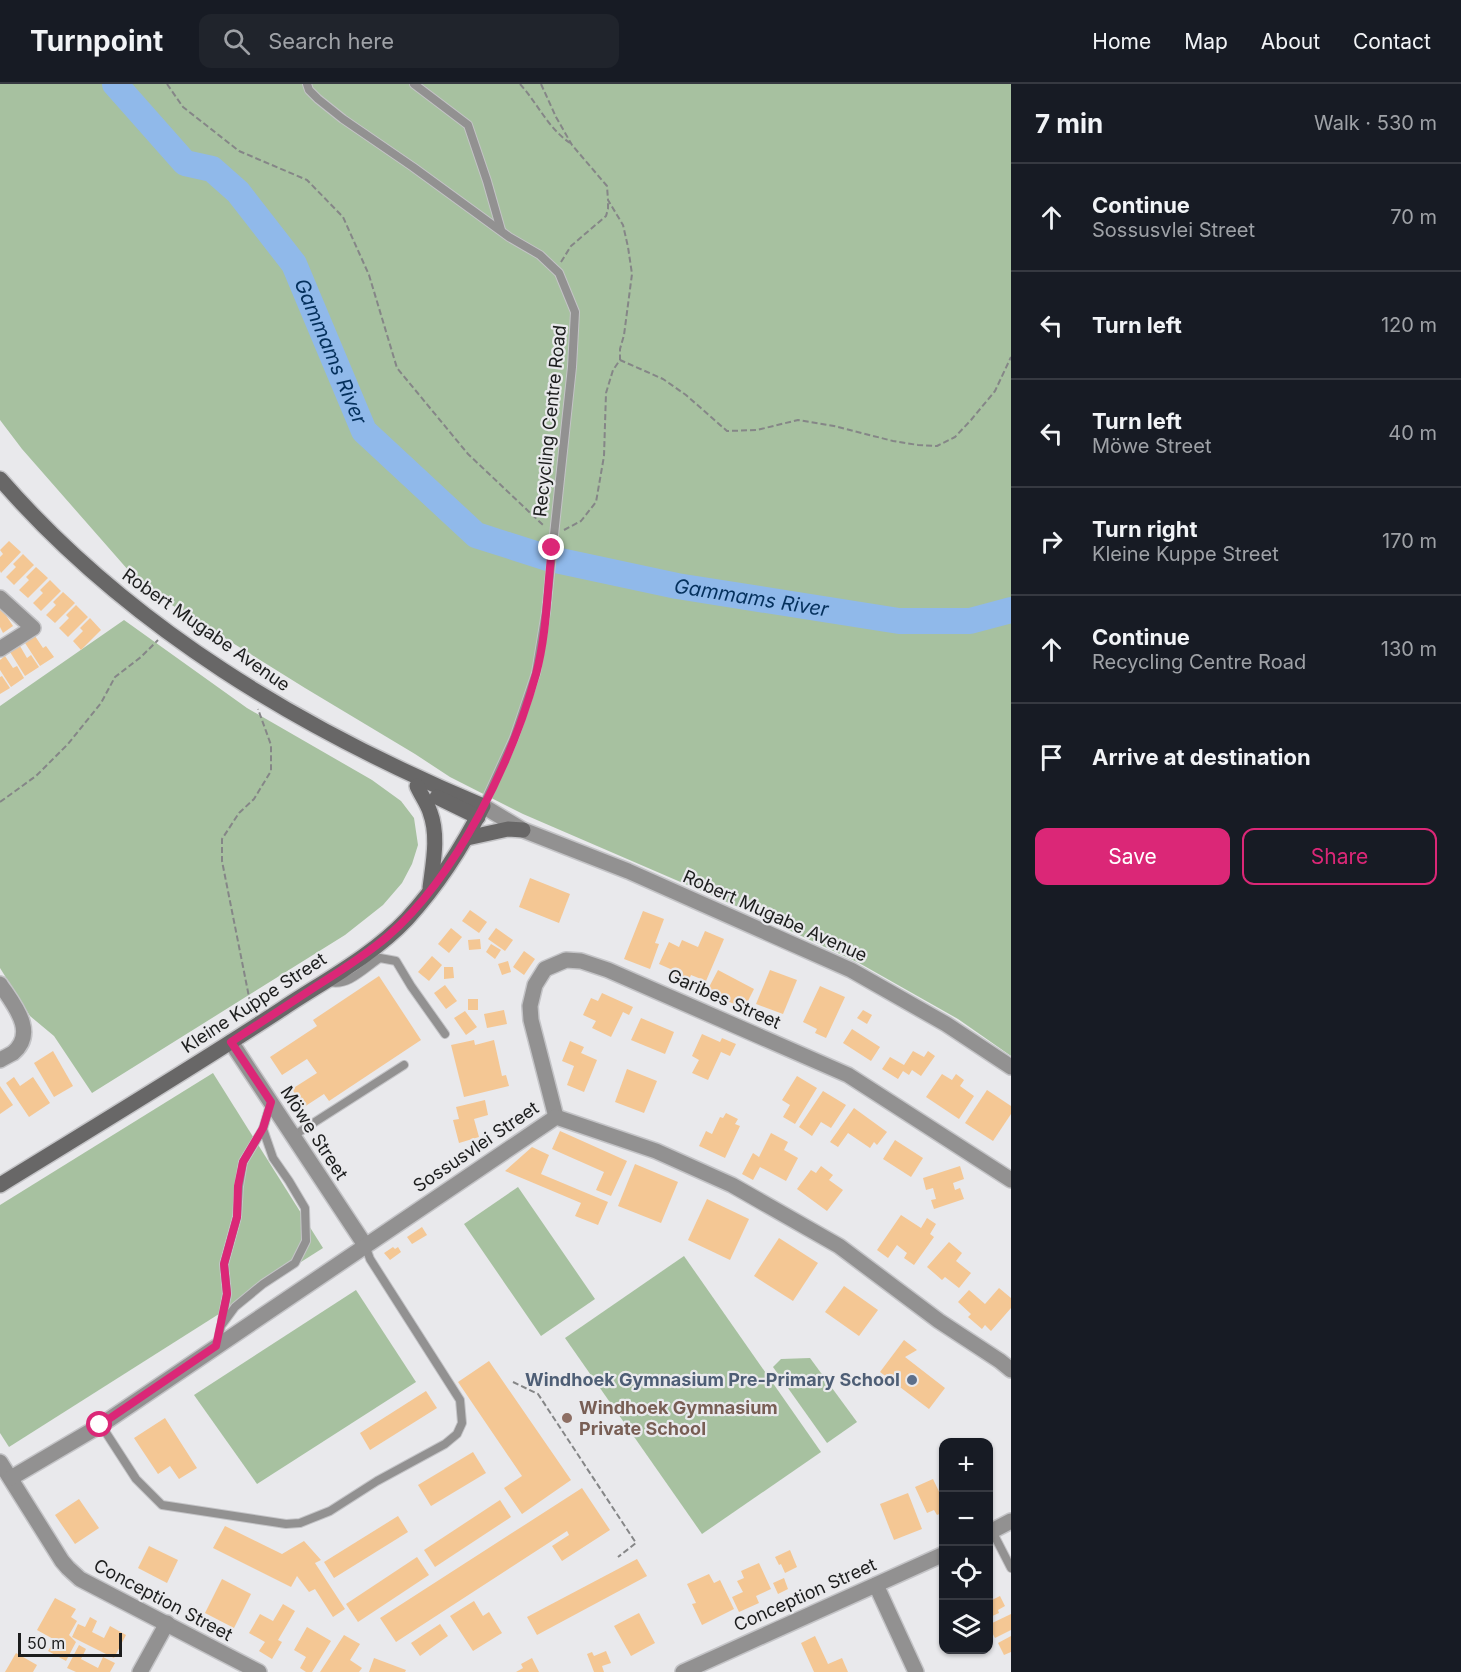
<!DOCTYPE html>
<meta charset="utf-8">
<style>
:root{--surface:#171b24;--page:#20242c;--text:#f1f3f6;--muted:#9ea1a6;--line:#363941;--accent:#db2777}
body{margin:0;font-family:Inter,sans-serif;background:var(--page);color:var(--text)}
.controls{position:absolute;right:18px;bottom:18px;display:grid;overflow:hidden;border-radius:12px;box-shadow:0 2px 4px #0004}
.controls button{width:54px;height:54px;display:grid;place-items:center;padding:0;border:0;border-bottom:2px solid var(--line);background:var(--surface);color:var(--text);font:30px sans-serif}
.scale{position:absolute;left:18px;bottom:15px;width:104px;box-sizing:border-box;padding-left:6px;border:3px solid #1c1d1d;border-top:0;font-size:16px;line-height:21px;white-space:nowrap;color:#1c1d1d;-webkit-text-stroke:4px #e9e9ec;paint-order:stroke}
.stop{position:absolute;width:18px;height:18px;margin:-14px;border:4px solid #db2777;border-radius:50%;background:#fff}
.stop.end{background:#db2777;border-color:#fff;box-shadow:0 2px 6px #0008}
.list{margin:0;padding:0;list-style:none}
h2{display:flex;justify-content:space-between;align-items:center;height:78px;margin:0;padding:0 24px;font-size:26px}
h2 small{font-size:20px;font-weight:400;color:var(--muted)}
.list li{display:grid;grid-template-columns:39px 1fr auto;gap:18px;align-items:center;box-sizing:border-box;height:108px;padding:0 24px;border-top:2px solid var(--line)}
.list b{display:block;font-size:22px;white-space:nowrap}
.list p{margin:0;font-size:20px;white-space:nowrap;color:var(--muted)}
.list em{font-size:20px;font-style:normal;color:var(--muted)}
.actions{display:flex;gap:12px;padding:18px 24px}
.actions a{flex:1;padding:14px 0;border:2px solid var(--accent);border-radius:12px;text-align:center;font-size:21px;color:var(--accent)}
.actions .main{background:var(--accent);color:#fff}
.icon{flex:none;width:33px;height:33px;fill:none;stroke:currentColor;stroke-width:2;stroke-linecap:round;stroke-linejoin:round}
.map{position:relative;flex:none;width:1011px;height:1588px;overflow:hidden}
header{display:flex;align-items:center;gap:36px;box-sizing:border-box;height:84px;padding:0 30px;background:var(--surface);border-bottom:2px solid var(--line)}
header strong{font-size:28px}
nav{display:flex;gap:33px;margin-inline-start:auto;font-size:21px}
.search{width:420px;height:54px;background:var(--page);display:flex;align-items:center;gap:15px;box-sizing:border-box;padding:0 21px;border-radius:12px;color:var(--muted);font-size:22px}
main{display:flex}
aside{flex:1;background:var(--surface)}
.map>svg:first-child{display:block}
.green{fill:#a7c1a0}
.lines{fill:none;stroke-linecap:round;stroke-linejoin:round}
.river{stroke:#90b9ea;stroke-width:26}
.building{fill:#f4c794}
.lane-casing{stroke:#c4c4c7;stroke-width:10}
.street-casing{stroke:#c4c4c7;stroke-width:18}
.secondary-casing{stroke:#c4c4c7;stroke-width:18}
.path{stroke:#858687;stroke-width:2;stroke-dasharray:6 3;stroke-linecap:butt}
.lane{stroke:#929191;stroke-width:8}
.street{stroke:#929191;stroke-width:15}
.secondary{stroke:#686767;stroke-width:15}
.route{stroke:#db2777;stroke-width:8}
.service-dot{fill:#5c6f8a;stroke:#e9e9ec;stroke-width:2}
.education-dot{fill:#8d6e63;stroke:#e9e9ec;stroke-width:2}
.labels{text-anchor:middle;stroke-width:4.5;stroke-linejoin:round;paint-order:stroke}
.street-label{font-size:18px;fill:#1c1d1d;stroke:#e9e9ec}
.service-label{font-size:18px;font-weight:bold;fill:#4e5e75;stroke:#e9e9ec;text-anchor:end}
.education-label{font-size:18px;font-weight:bold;fill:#785e54;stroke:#e9e9ec;text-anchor:start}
.water-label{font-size:20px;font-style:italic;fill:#04305c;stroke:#e9e9ec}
</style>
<header>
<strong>Turnpoint</strong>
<div class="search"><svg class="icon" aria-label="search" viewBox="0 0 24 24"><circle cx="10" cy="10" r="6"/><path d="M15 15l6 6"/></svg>Search here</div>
<nav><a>Home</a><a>Map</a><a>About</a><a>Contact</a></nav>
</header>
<main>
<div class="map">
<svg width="1011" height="1588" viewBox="0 0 1011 1588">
<rect width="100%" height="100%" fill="#e9e9ec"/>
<g class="green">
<path d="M0,0H1011V972L958,935L859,879L750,828L523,730L450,693L415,670L305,604L143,503L22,365L0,336Z"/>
<path d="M124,536L247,624L372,696L401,717L414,734L418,761L412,780L402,799L383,821L345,851L92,1009L54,952L30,932L0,884V622Z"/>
<path d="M213,989L323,1164L9,1363L0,1349V1121Z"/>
<path d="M518,1103L595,1215L541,1252L464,1140Z"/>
<path d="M684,1172L821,1368L702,1450L565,1254Z"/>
<path d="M356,1206L416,1298L257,1400L194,1311Z"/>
<path d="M810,1274L857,1338L827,1359L773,1283L781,1275Z"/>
</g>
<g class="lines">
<path class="river" id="s1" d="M115,0L185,79L212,85L238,108L294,180L364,347L476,451L551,475L677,502L899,537H970L1011,526"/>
</g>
<g class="building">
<path d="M9,457L21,468L1,489L0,487V473L3,470L0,466Z"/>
<path d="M23,470L34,481L14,501L6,493L16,483L13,480Z"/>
<path d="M36,483L48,494L28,514L19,506L29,496L26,493Z"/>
<path d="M50,496L61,507L41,527L33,519L43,509L40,506Z"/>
<path d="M63,508L75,519L55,539L46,531L56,521L53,518Z"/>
<path d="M76,521L88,533L68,553L59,544L69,534L66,531Z"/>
<path d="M0,522L13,542L3,549L0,543Z"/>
<path d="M90,534L101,546L81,566L73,557L83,547L80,544Z"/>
<path d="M35,552L43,564L46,562L54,573L40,582L25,559Z"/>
<path d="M20,562L27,574L31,571L39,583L25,592L10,568Z"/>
<path d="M5,572L13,584L17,582L24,594L11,603L0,586V576Z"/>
<path d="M2,592L10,604L0,610V593Z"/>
<path d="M530,794L570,810L559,839L519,823Z"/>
<path d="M470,826L487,838L479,849L462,837Z"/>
<path d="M643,827L664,835L655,859L659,860L650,885L624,875Z"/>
<path d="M451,844L462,853L449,869L438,860Z"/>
<path d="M496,844L513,856L505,867L488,855Z"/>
<path d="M705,847L724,855L706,897L691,891L688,898L673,892L675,887L659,880L669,858L679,863L682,856L698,863Z"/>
<path d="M480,855L481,865L469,866L468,856Z"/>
<path d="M491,860L501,866L495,875L486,868Z"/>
<path d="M524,867L535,875L524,891L513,883Z"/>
<path d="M432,872L442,881L429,897L418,888Z"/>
<path d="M508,877L511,888L502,891L498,880Z"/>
<path d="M444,883H453L454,894L444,895Z"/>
<path d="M718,886L754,905L744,925L707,907Z"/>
<path d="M770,886L797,896L783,930L756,920Z"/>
<path d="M379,892L421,956L329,1017L324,1010L304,1023L292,1005L317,989L307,975L282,991L270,973L317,942L313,936Z"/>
<path d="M445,901L457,917L446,925L434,909Z"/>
<path d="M820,902L845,913L826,954L815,949L817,945L803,938Z"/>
<path d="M602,909L633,923L629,931L623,928L611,953L592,944L596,937L583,931L591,914L598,917Z"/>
<rect x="468" y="915" width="10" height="11"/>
<path d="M504,926L507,940L487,944L484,930Z"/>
<path d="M863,926L872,931L867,940L857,934Z"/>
<path d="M465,927L477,943L466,951L454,934Z"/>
<path d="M641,934L674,948L665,970L631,956Z"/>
<path d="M852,945L880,963L871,977L843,959Z"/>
<path d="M702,950L720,958L722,954L736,960L730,972L721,968L708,996L692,989L699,976L692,972Z"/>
<path d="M474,956L475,961L494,956L502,992L506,991L509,1002L464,1013L451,961Z"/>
<path d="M570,957L584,963L581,969L597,976L584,1008L567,1001L574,982L562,977Z"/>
<path d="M53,967L73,1002L54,1013L34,979Z"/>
<path d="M913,967L924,973L928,967L935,972L921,992L912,986L909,991L903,987L898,995L882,985L890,973L904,981Z"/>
<path d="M627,985L657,997L644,1029L615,1018Z"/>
<path d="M942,990L952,996L956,990L964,996L960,1002L974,1012L959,1035L926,1013Z"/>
<path d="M797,992L817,1004L795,1040L783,1033L790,1021L782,1016Z"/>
<path d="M14,993L20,1002L33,993L50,1019L29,1033L6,999Z"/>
<path d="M0,1002L13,1021L0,1030Z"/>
<path d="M987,1006L1011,1022V1030L993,1057L965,1039Z"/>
<path d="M823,1007L846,1021L831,1044L821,1038L812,1052L799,1043Z"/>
<path d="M485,1016L488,1031L474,1035L479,1053L459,1059L453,1036L459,1035L456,1023Z"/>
<path d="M854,1024L887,1048L877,1061L874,1058L870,1064L848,1049L838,1063L830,1058Z"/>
<path d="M726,1029L738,1035L735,1040L740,1042L725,1074L699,1062L706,1047L712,1050L720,1033L723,1034Z"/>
<path d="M560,1047L627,1077L611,1112L596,1106L604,1088L552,1065Z"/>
<path d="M771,1049L788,1058L784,1066L798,1074L786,1097L760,1083L753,1096L742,1090L753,1069L759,1073Z"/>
<path d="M895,1056L923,1074L911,1093L883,1075Z"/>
<path d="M532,1063L549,1071L541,1090L608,1118L598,1141L575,1132L581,1119L505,1087Z"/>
<path d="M635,1080L678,1098L661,1139L618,1122Z"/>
<path d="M821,1082L833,1091L829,1096L843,1106L827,1127L797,1105L811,1086L816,1089Z"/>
<path d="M960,1082L964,1095L953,1099L955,1106L960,1104L964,1115L934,1125L931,1116L936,1115L933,1104L926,1106L923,1094Z"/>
<path d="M707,1115L749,1135L730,1176L688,1156Z"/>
<path d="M901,1131L921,1144L927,1134L936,1140L930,1150L934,1153L914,1181L904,1174L907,1169L897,1161L888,1174L877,1166Z"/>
<path d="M422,1143L427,1151L412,1160L407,1153Z"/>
<path d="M779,1154L818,1179L793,1217L754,1192Z"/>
<path d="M949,1158L962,1169L956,1177L971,1189L959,1204L945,1193L942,1196L927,1183Z"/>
<path d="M393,1163L395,1165L398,1163L401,1168L390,1176L384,1169Z"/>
<path d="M844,1202L878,1226L859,1252L825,1228Z"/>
<path d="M999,1204L1011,1214V1224L991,1247L985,1241L982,1245L968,1233L971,1230L958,1218L969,1206L985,1220Z"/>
<path d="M904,1256L917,1266L905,1273L945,1304L929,1325L880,1288Z"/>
<path d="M489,1277L571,1396L522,1430L504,1404L522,1392L458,1298Z"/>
<path d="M426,1307L437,1324L370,1366L360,1349Z"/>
<path d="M165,1334L197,1384L179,1395L170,1382L158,1390L134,1354Z"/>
<path d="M473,1368L486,1389L431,1422L418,1401Z"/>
<path d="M933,1395L944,1418V1428L937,1431L934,1426L927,1429L915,1403Z"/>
<path d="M582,1404L610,1446L562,1477L552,1462L569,1451L567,1447L396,1558L380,1534Z"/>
<path d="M908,1409L922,1445L894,1456L880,1420Z"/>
<path d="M79,1415L99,1444L75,1460L55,1431Z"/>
<path d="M500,1416L511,1433L435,1483L424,1466Z"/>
<path d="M398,1432L408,1448L334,1494L324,1478Z"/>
<path d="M225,1442L282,1470L304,1457L321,1476L315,1479L345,1525L333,1533L315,1505L309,1508L297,1492L291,1503L213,1464Z"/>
<path d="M149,1462L178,1476L167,1499L138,1484Z"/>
<path d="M790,1466L797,1483L785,1489L781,1480L779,1481L775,1473Z"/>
<path d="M417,1473L429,1491L358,1538L346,1520Z"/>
<path d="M637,1475L647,1492L537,1551L527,1533Z"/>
<path d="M759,1479L771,1505L756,1512L759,1519L739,1528L732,1513L743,1508L737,1497L744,1494L741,1487Z"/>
<path d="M709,1490L714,1499L720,1496L734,1525L702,1541L692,1520L696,1519L687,1500Z"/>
<path d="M784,1494L788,1505L778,1510L773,1499Z"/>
<path d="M222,1495L251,1510L234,1544L205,1529Z"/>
<path d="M1000,1512L1005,1522L998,1526L999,1529L988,1534V1518Z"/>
<path d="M55,1514L76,1525L71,1533L77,1537L69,1551L76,1558L66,1577L48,1567L55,1556L37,1546Z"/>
<path d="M474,1517L483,1532L489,1528L502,1549L473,1567L450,1532Z"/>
<path d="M283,1520L295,1527L278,1556L282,1558L272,1575L259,1567L265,1558L249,1549L260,1530L273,1537Z"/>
<path d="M639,1529L655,1559L631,1572L614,1542Z"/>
<path d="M1011,1530V1546L995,1554L988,1541Z"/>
<path d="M90,1533L97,1537L92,1548L104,1554L110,1542L126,1551L114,1574L72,1553L78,1540L85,1543Z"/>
<path d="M440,1540L448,1552L420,1572L411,1559Z"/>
<path d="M307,1543L331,1557L312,1588H306L300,1584L306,1573L294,1566Z"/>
<path d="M344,1551L360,1560L350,1576L362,1584L359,1588H320Z"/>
<path d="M815,1552L828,1580L842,1574L848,1588H814L801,1559Z"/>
<path d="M1011,1552V1568L1004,1571L998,1559Z"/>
<path d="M79,1561L86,1565L81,1575L98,1584L103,1573L115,1579L110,1588H76L67,1584Z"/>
<path d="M606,1567L611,1579L602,1582L604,1588H594L587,1570L592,1568L594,1572Z"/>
<path d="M16,1569L37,1581L33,1588H5Z"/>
<path d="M374,1574L406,1586L405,1588H369Z"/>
<path d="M532,1574L539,1588H516L523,1584L521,1580Z"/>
</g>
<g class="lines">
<defs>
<g id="lane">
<path d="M307,0L309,6L318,15L343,35L413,83L509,153L540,171L559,189L575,228L572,283L554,451L546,528L536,589L514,654L483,722"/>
<path d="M414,0L468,41L487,97L501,146"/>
<path d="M330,898C348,903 366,883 380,874L396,877L411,902L445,950"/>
<path d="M293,1052L404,981"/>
<path d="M222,1237L227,1210L224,1180L237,1133L239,1102L243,1078L263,1045"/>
<path d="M217,1261L221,1242L235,1223L263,1200L295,1179L306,1157L305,1124L289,1097L273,1074L263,1045L271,1018"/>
<path d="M101,1341L136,1395L162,1421L286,1440L300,1439L330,1427L377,1397L445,1360L457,1350L462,1339L460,1316L370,1175L365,1161"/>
<path d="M992,1447L1011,1484"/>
</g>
<g id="street">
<path d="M0,514L33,544L0,565"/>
<path d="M483,722L523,746L628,787L851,886L946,940L1011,983"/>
<path d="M0,900C13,920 38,948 13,969C9,971 4,974 0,976"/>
<path d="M231,958L365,1161"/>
<path d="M556,1033L531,936L530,922L535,901L545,885L566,876L581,877L608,886L848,991L1011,1096"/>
<path d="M0,1378L62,1477L68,1484L80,1495L259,1588"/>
<path d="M11,1394L101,1341L556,1033L656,1067L732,1101L839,1162L939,1237L1000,1277L1011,1286"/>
<path d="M988,1449L1011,1437"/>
<path d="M876,1501L916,1588"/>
<path d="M140,1588L167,1539"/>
<path d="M683,1588L944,1470"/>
</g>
<g id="secondary">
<path d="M0,395C130,544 302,646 483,722C463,762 437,802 407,835C372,872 324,897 282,925C189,986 94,1043 0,1101"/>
<path d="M417,702C421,711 427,719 430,728C439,752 433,779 430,804"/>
<path d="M437,713L478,733"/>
<path d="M467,754L508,745L523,746"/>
</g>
</defs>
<use href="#lane" class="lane-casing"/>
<use href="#street" class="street-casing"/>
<use href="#secondary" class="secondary-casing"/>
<g class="path">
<path d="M167,0L183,23L239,67L307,96L343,133L369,191L397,284L468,370L543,441"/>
<path d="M520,0C538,20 548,44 570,59"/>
<path d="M541,0L556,33L572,61L607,102L608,116L623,141L628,163L632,190L624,251L620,265V276"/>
<path d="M561,178L571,162L606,132L608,125V116"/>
<path d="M564,446L581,437L596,418L604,372L606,309L613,286L620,276L663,295L686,311L727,347L757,346L798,336L834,342L893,357L918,361L937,362L955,353L971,336L995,307L1011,273"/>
<path d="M0,718L36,692L68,660L101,619L115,593L141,573L158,556"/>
<path d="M252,928L222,777V755L239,729L254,715L271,687V661L258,625"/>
<path d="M513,1298L538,1310L636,1459L618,1473"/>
</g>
<use href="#lane" class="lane"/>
<use href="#street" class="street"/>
<use href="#secondary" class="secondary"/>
</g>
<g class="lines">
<path class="route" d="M100,1341L216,1262L227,1210L224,1180L237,1133L238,1102L243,1078L263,1044L271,1018L231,958C260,939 289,920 318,901C342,886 367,870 388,852C457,792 512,677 536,590C547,549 547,506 552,464"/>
</g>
<circle class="service-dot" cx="912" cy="1296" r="6"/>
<circle class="education-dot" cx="567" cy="1334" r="6"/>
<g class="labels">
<g class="street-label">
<text transform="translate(550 337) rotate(-84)" y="6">Recycling Centre Road</text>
<text transform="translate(206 546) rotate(35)" y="6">Robert Mugabe Avenue</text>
<text transform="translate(775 832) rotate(24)" y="6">Robert Mugabe Avenue</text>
<text transform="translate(724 915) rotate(24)" y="6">Garibes Street</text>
<text transform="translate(254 919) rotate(-33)" y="6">Kleine Kuppe Street</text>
<text transform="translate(314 1049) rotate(57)" y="6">Möwe Street</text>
<text transform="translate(476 1063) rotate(-34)" y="6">Sossusvlei Street</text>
<text transform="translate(805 1511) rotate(-24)" y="6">Conception Street</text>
<text transform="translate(163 1516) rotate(28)" y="6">Conception Street</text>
</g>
<g class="service-label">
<text x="900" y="1302">Windhoek Gymnasium Pre-Primary School</text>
</g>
<g class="education-label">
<text x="579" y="1330">Windhoek Gymnasium<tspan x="579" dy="21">Private School</tspan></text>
</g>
<g class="water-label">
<text dy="7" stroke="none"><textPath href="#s1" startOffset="354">Gammams River</textPath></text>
<text dy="7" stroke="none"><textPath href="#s1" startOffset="876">Gammams River</textPath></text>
</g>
</g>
</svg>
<div class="controls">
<button>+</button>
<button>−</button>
<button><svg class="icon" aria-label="locate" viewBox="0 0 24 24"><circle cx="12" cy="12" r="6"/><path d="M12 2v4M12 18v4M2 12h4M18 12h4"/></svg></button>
<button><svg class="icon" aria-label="layers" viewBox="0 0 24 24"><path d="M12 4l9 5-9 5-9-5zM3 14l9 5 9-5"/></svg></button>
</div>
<div class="scale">50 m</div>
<div class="stop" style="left:100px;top:1341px"></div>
<div class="stop end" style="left:552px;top:464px"></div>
</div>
<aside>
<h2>7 min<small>Walk · 530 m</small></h2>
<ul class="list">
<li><svg class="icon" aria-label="ahead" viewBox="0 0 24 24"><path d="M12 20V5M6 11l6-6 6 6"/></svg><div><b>Continue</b><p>Sossusvlei Street</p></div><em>70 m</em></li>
<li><svg class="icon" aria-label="left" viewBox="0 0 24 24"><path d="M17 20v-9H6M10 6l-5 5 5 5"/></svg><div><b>Turn left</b></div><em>120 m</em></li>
<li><svg class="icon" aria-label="left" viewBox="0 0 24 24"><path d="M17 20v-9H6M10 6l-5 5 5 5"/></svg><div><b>Turn left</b><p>Möwe Street</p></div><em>40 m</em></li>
<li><svg class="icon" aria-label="right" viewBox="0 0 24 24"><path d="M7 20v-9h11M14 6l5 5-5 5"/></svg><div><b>Turn right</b><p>Kleine Kuppe Street</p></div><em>170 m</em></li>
<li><svg class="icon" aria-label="ahead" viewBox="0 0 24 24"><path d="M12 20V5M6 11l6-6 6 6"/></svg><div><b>Continue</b><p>Recycling Centre Road</p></div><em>130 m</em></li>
<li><svg class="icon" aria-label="arrive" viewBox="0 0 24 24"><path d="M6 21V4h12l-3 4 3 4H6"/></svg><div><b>Arrive at destination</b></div></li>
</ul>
<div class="actions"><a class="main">Save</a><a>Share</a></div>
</aside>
</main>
